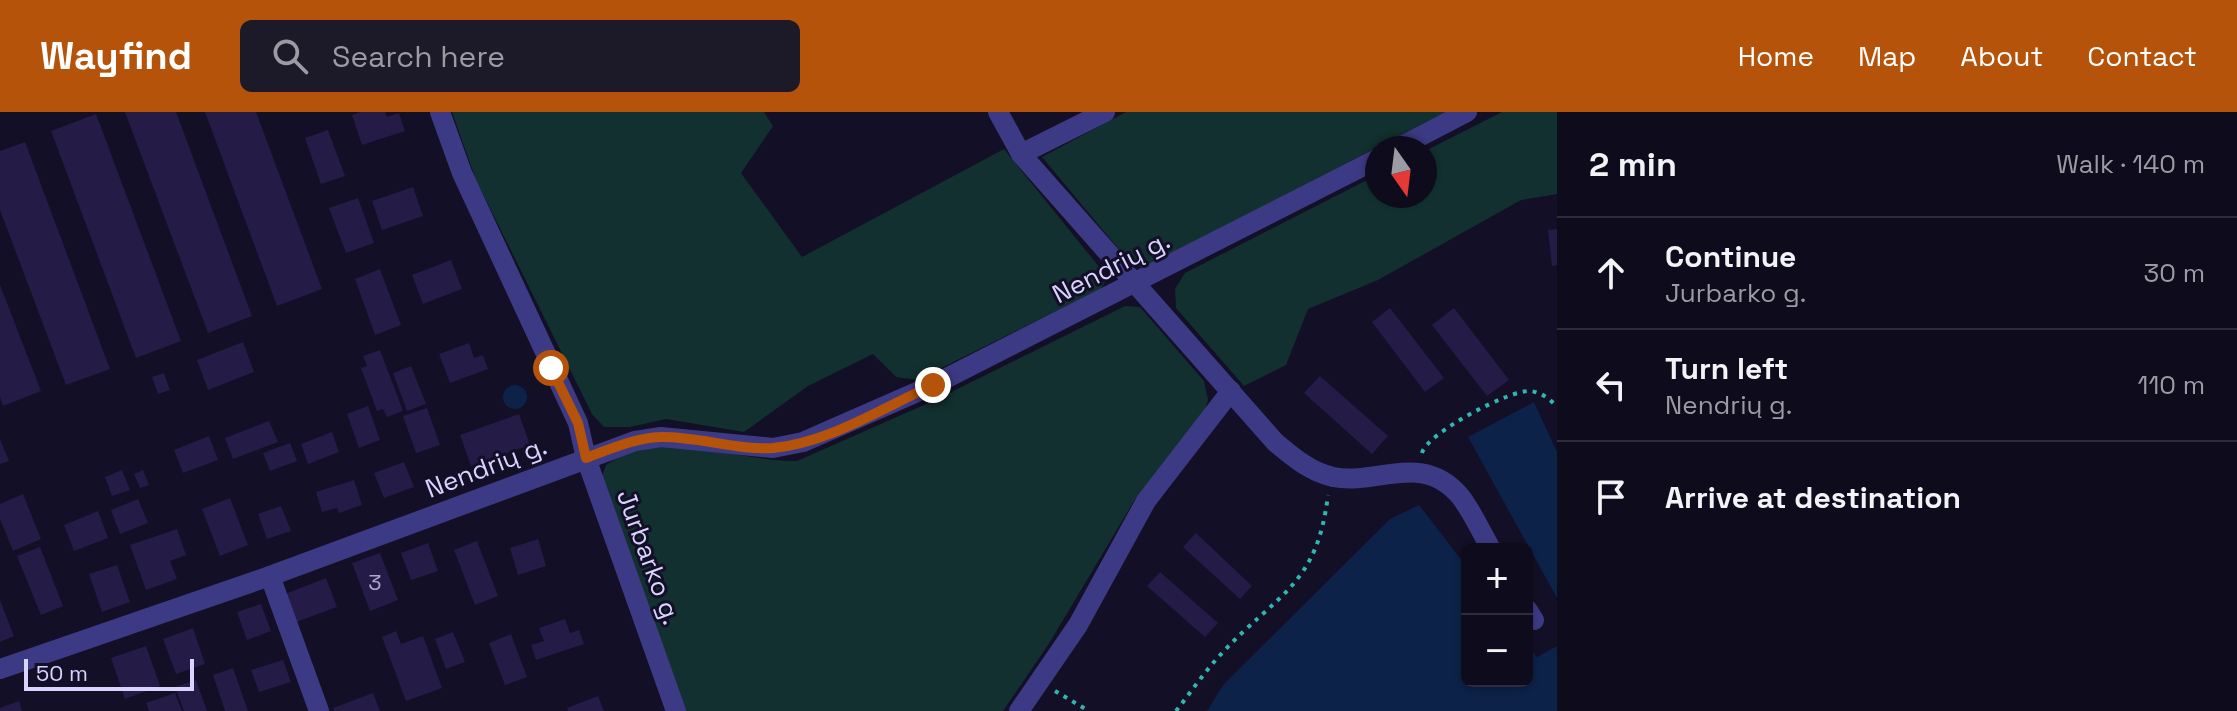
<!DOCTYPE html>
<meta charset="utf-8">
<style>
:root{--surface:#0e0b1c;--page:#1c1929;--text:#f1f3f6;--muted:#9b9ba3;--line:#2e2b3b;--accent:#b45309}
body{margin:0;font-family:"Space Grotesk",sans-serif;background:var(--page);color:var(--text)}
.controls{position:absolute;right:24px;bottom:24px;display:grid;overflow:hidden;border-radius:12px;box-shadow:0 2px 6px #0004}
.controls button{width:72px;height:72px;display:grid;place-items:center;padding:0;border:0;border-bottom:2px solid var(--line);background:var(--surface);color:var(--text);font:40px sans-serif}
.compass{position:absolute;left:1365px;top:24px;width:72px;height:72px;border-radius:50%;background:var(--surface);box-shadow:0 2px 6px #0004;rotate:166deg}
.scale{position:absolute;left:24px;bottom:20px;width:170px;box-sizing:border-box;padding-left:8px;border:4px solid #d9d4ff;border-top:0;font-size:22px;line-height:28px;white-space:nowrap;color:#d9d4ff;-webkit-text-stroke:6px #130f26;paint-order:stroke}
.stop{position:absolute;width:24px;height:24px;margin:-18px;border:6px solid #b45309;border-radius:50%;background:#fff}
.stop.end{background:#b45309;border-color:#fff;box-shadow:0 2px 8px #0008}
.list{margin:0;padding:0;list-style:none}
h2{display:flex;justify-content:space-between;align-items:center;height:104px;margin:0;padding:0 32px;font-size:34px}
h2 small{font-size:26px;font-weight:400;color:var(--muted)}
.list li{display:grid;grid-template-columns:52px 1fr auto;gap:24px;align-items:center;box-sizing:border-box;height:112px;padding:0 32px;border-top:2px solid var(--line)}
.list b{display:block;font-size:30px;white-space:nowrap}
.list p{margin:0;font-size:26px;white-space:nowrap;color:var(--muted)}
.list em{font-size:26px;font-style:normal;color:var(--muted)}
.icon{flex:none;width:44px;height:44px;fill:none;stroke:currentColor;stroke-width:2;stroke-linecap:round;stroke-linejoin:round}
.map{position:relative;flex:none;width:1557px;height:599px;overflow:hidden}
header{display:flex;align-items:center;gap:48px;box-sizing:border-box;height:112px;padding:0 40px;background:var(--accent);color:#fff}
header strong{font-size:38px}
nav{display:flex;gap:44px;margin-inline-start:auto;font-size:28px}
.search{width:560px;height:72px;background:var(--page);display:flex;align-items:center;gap:20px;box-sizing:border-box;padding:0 28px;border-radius:12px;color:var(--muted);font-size:30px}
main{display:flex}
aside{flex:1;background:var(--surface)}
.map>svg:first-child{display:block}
.green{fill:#12302f}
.water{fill:#0c2248}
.building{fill:#241b47}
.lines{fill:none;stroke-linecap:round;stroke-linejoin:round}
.path{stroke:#2fb8b0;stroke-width:4;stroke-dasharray:4 6;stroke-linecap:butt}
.minor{stroke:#3d3a85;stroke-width:20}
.route{stroke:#b45309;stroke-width:10}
.labels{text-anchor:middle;stroke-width:6;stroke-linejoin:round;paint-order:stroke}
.number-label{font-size:22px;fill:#aca6d1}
.street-label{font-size:26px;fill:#d9d4ff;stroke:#130f26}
</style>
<header>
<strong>Wayfind</strong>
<div class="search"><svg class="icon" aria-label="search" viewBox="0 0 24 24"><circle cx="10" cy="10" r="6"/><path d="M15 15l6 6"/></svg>Search here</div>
<nav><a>Home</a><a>Map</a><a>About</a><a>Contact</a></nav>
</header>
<main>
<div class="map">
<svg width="1557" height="599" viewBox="0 0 1557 599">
<rect width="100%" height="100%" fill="#130f26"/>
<g class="green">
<path d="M452,0H764L773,14L741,61L802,145L1004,37L1104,161L1105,170L1101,177L917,268L896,265L873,242L808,274L744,320L666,307L630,315H604L592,302L476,68Z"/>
<path d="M1126,0H1446L1143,156L1132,153L1042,45Z"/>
<path d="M1502,0H1557V82L1521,88L1378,168L1308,197L1286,253L1244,274L1176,196L1175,177L1185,161L1377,63V84H1425V39Z"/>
<path d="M1125,194L1140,195L1204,269L1208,288L1204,302L1134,389L1050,530L1003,599H680L602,364L606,353C666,313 733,350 797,349L933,289Z"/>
</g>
<g class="water">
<circle cx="515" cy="285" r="12"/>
<path d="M1534,290L1557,340V486L1468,325Z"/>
<path d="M1419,393L1467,455V569H1527V532L1537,545L1557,534V599H1207L1224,572L1390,407Z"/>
</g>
<g class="building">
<path d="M125,0H176L252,204L208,221Z"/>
<path d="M205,0H256L322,177L277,194Z"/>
<path d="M360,0H385L387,5L399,1L405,19L362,33L352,3Z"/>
<path d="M96,2L181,229L136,246L51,19Z"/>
<path d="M328,18L345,64L321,72L305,26Z"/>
<path d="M25,30L110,257L66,273L0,98V39Z"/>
<path d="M413,75L423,104L382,118L372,89Z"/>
<path d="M358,86L374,131L346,141L329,96Z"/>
<path d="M1557,117V153L1552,154L1548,118Z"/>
<path d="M451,148L462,177L423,192L412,163Z"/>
<path d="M380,157L401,213L375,223L355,167Z"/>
<path d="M0,173L41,279L3,294L0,285Z"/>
<path d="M1390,196L1444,266L1425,280L1372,210Z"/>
<path d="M1454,196L1509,268L1487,284L1432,213Z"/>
<path d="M243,230L254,260L208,278L197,248Z"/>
<path d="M469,231L474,246L483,243L488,257L450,271L439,242Z"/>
<path d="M380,238L403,299L387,305L383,297L377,299L361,256L367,254L363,244Z"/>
<path d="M411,254L426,292L407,299L393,261Z"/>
<path d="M164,261L170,278L158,282L152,265Z"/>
<path d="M1320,264L1388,324L1372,342L1304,281Z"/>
<path d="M368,294L380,328L359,336L347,302Z"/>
<path d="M427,296L440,333L416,341L403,304Z"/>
<path d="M519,302L530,333L471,354L460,323Z"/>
<path d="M269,309L278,330L233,347L225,326Z"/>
<path d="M332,320L339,340L308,352L301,332Z"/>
<path d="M209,324L218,348L183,361L174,338Z"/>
<path d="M0,327L9,349L0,352Z"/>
<path d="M290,331L297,349L270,359L263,341Z"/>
<path d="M404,350L414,375L384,386L374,361Z"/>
<path d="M122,358L130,378L112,384L105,365Z"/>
<path d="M143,358L149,373L140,376L134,362Z"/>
<path d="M354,368L362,393L339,401L337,396L322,400L316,380Z"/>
<path d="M23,382L41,427L13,439L0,407V392Z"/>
<path d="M230,386L248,433L220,444L202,397Z"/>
<path d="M138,387L148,411L120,422L111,398Z"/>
<path d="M281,394L291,419L267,427L258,402Z"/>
<path d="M98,399L108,426L74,439L64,413Z"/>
<path d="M177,417L186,443L170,449L177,467L146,478L130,433Z"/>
<path d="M1196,421L1252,474L1240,487L1183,435Z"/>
<path d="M538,427L546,454L518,463L510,436Z"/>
<path d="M477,429L498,484L475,493L454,438Z"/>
<path d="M428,431L438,459L411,468L401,441Z"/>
<path d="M40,435L63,494L41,503L17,444Z"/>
<path d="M380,441L398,488L370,499L352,451Z"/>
<path d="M117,453L130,490L102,500L89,462Z"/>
<path d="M1160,460L1218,511L1205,525L1147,474Z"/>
<path d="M326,466L337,495L296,510L285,482Z"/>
<path d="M0,488L14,524L0,530Z"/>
<path d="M261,492L271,519L247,528L237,500Z"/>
<path d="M565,507L570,521L579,518L584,532L536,548L531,533L544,529L539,516Z"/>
<path d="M193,516L205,552L176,562L163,527Z"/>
<path d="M396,519L401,532L423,524L442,576L406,589L382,525Z"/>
<path d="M453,520L465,550L446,557L435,527Z"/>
<path d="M511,522L527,565L505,573L489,531Z"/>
<path d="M146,534L160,574L125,587L111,546Z"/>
<path d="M283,548L291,570L259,580L251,558Z"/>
<path d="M233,556L248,599H225L213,563Z"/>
<path d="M196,568L207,599H184L175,575Z"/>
<path d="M175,581L182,599H149L146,591Z"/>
<path d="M373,581L380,599H334L333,596Z"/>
<path d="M598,584L604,599H568L567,596Z"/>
<path d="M19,589L22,599H0V596Z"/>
</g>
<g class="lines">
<g class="path">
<path d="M1422,341C1427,321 1509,278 1530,279C1541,280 1550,287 1557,295"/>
<path d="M1055,579L1089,599"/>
<path d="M1176,599C1191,580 1205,559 1222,541C1278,481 1317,474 1328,383"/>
</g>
<g class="minor">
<path d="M440,0L462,61L578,311L586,346L676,599"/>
<path d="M998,0L1021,42L1275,330C1293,345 1310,360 1333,365C1378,374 1422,339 1460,384C1472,399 1481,420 1491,437"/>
<path d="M1398,36L1467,0"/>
<path d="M1021,42L1105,0"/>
<path d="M270,464L319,599"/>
<path d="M1527,497L1534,508"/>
<path d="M0,557L270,464L635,329L661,325L773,336L803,330L933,273L1377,47"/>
<path d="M1019,599L1078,513L1146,389L1231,279"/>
</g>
</g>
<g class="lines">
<path class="route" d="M551,256L578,311L586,346C610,337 637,325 663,325C700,325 736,338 773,336C828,331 883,296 933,273"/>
</g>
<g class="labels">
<g class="number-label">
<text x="375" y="478">3</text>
</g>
<g class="street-label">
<text transform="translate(1111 155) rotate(-27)" y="9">Nendrių g.</text>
<text transform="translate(486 355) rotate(-21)" y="9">Nendrių g.</text>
<text transform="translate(649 445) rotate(70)" y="9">Jurbarko g.</text>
</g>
</g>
</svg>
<div class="controls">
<button>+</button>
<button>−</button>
</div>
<svg class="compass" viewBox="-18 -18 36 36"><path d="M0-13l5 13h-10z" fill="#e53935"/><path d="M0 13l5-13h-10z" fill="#9b9ba3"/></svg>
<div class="scale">50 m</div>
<div class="stop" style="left:551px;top:256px"></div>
<div class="stop end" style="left:933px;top:273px"></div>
</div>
<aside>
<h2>2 min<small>Walk · 140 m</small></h2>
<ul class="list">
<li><svg class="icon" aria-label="ahead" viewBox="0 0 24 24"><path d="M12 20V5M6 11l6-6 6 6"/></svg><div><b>Continue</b><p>Jurbarko g.</p></div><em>30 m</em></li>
<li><svg class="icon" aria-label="left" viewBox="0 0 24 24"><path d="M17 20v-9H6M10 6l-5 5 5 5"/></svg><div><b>Turn left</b><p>Nendrių g.</p></div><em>110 m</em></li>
<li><svg class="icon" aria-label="arrive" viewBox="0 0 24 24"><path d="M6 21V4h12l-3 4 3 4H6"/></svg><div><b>Arrive at destination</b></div></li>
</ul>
</aside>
</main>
